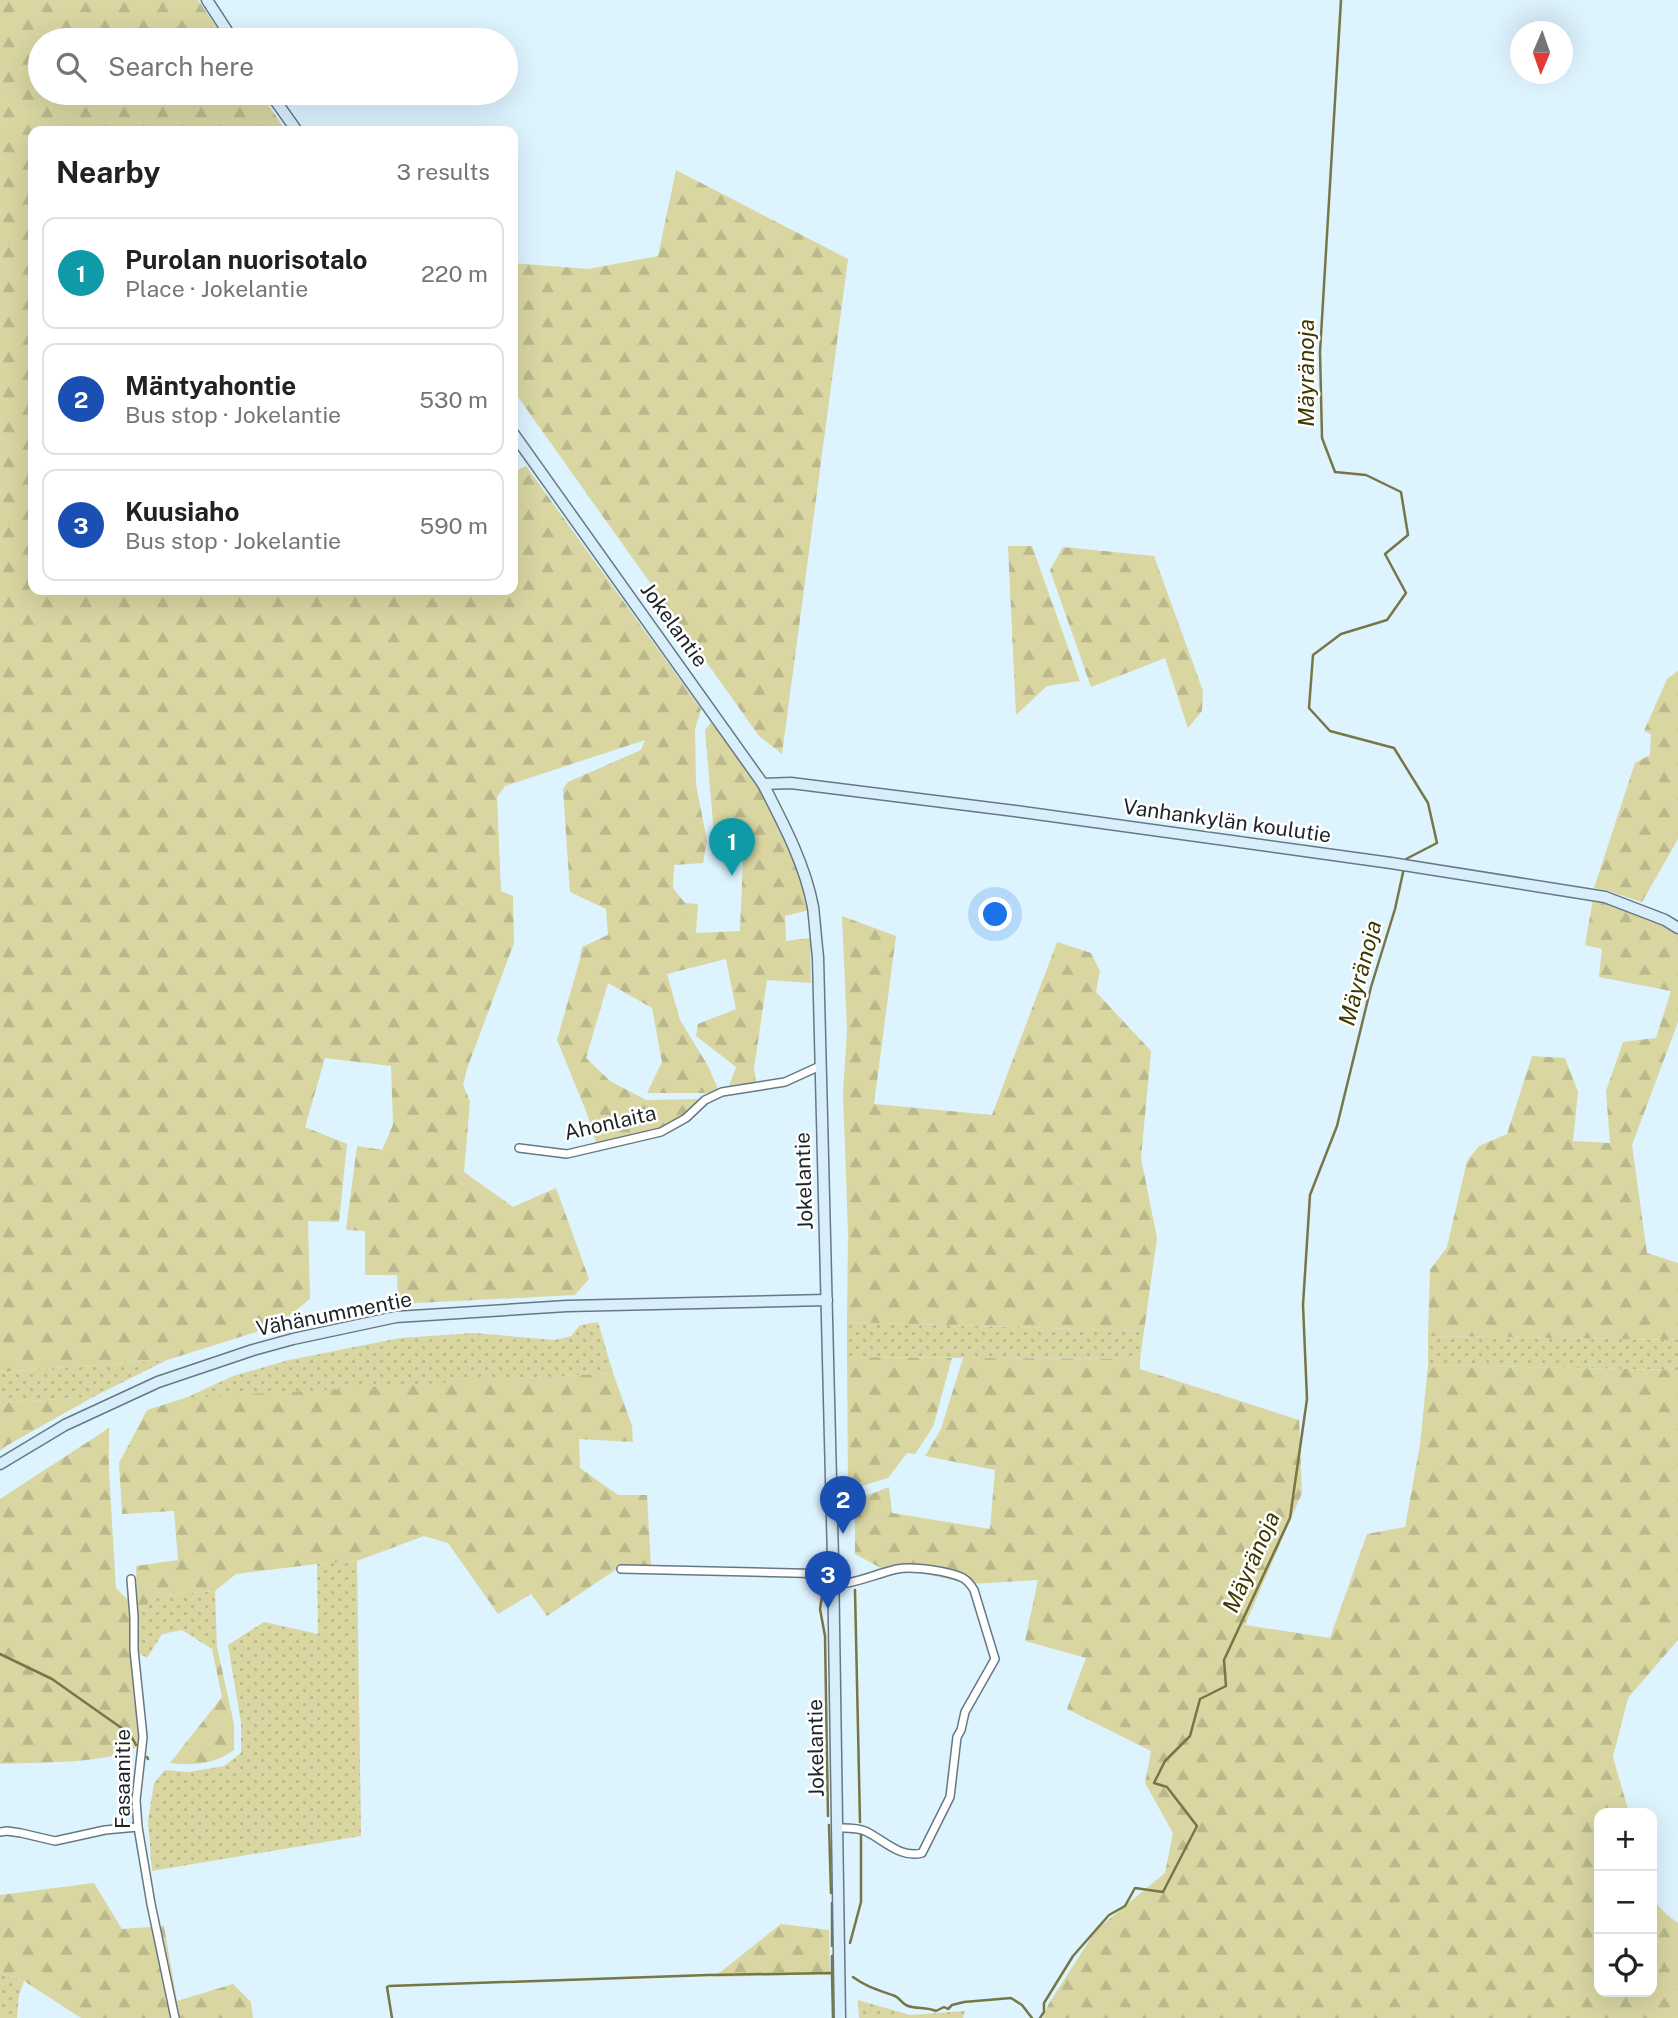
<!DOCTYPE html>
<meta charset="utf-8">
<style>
:root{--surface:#fff;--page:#f2f2f2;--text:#202124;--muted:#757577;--line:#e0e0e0;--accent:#111827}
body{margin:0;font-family:"Public Sans",sans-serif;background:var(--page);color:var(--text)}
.controls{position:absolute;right:21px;bottom:21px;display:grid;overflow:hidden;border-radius:14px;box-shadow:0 7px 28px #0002}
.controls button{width:63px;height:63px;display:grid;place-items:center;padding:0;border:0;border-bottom:2px solid var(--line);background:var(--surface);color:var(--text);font:35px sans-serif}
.compass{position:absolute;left:1510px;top:21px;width:63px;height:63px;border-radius:50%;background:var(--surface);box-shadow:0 7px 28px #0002;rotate:182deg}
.you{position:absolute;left:996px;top:915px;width:24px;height:24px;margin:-18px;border:5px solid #fff;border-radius:50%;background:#1a73e8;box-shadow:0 0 0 10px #1a73e833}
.badge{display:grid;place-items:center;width:46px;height:46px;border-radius:50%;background:var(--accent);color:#fff;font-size:23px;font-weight:700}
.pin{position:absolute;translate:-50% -58px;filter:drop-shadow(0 2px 4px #0008)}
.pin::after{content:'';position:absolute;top:37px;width:24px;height:21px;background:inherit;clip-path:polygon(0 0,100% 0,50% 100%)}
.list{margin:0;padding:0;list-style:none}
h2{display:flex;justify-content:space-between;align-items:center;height:91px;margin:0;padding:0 28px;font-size:30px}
h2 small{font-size:23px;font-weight:400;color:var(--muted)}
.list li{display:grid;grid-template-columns:46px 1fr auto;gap:21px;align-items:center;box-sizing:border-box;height:112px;margin:0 14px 14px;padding:0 14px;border:2px solid var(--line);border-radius:14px}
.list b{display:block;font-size:26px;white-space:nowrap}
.list p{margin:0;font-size:23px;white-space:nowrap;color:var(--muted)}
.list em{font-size:23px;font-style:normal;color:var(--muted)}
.icon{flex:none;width:38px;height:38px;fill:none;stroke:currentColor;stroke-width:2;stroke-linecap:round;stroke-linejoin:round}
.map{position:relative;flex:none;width:1678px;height:2018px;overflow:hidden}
.search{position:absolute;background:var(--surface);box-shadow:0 7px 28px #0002;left:28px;top:28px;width:490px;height:77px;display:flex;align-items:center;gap:18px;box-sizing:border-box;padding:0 24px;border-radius:38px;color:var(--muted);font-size:26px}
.panel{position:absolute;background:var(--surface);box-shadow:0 7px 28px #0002;left:28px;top:126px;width:490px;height:469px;border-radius:14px}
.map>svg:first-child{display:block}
.grass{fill:url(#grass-dots)}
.forest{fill:url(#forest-firs)}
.park{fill:#d9d6a2}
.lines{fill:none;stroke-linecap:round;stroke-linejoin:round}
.stream{stroke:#777647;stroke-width:2.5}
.street-casing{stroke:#667883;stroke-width:10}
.secondary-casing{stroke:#667883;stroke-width:13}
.street{stroke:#fff;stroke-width:7}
.secondary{stroke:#d8effb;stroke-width:10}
.labels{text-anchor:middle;stroke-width:5;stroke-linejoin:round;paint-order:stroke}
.street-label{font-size:21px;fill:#1d2529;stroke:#fff}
.water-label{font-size:23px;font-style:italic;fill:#3d3800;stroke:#fff}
</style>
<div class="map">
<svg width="1678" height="2018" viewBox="0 0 1678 2018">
<defs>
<pattern id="grass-dots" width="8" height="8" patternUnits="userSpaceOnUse" patternTransform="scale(1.75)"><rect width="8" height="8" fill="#d9d6a2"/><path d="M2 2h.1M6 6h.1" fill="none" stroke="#bab88c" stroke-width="1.8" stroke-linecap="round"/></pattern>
<pattern id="forest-firs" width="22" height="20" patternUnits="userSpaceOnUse" patternTransform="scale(1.75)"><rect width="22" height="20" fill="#d9d6a2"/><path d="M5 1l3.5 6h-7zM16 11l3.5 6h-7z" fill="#bab88c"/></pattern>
</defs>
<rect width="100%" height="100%" fill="#ddf3fe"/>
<g class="grass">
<path d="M598,1322L613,1373L183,1399L233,1376L289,1360L400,1338L474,1333L555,1340L571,1336L580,1325Z"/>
<path d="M847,1322L1144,1331L1140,1359L847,1357Z"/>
<path d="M1428,1336L1678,1340V1370L1428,1365Z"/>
<path d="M167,1360L93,1397L0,1403V1372Z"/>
<path d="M357,1561L361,1836L152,1871L148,1821L154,1783L165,1770L188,1772L224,1766L241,1753V1723L228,1645L264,1622L318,1634L317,1564Z"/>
<path d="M215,1591L217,1647L212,1649L182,1630L162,1634L147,1658L139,1653L137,1610L162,1595Z"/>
<path d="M0,1972L24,1981L19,1995L17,2018H0Z"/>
<path d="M858,2000L910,2015L965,2011L963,2018H859Z"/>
</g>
<g class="forest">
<path d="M0,0H198L225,40H40V93H260L286,131H33V590H513V472L526,466L701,709L695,729L696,784L707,841L703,863L674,865L673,888L685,903L683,932L696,933L740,931L743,858H716L705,730L712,721L758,782L796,867L801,874L810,910L785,916L786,941L810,938L811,983L767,980L754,1069L756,1082L729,1086L736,1067L696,1036L698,1024L736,1009L726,959L667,974L680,1020L708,1066L719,1091L709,1093H647L662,1062L652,1008L608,983L586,1058L610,1081L646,1100L701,1099L684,1116L660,1129L596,1143L586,1111L557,1040L580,959L582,947L608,935L606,909L570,892L563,789L568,782L641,750L645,740L505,786L497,797L501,891L513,896L514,943L468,1066L463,1085L470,1101L464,1172L513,1207L556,1188L589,1279L575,1295L398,1304L397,1275H365V1231L346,1230L357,1146L382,1150L393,1125L391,1066L325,1058L305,1127L347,1144L339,1222L308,1221L310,1299L278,1325L167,1360L0,1372Z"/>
<path d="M676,170L848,259L782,754L759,736L513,390V263L588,269L658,256Z"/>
<path d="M1008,546H1032L1080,681L1047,686L1016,715Z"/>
<path d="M1063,547L1154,556L1203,691L1202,711L1188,728L1165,658L1091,687L1050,570Z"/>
<path d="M1678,671V839L1642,902L1605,890L1594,888L1635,763L1650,755L1651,734L1644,731L1667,679Z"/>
<path d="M1593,899C1621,905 1656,919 1678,935V1022L1632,1145L1647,1253L1678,1263V1340L1428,1336L1430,1270L1447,1247L1467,1161L1479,1146L1507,1134L1532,1056L1565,1058L1578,1092L1573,1141L1610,1143L1606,1091L1623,1042L1656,1038L1671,991L1599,977L1602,949L1585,945Z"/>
<path d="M842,916L896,936L874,1104L992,1115L1057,942L1091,953L1100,971L1096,992L1151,1051L1141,1158L1157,1238L1144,1331L847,1322L848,1232L843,1093L847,1030Z"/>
<path d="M847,1357L952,1358L933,1427L915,1454L907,1453L888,1478L848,1490Z"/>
<path d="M963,1358L1140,1359V1369L1299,1420L1302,1493L1245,1625L1330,1638L1367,1534L1405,1527L1420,1445L1428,1365L1678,1370V1640L1628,1698L1613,1757L1629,1813H1599V1992H1652V1893C1656,1907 1667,1915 1678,1923V2018H1043L1048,2005L1096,1930L1165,1873L1173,1833L1145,1783L1151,1751L1067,1709L1086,1658L1025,1641L1038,1580L970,1584L899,1568H881L855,1554V1500L889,1487L892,1513L990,1529L995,1470L925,1456L941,1429Z"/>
<path d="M613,1373L632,1426L633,1442L579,1439L580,1468L618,1495H647L651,1566H621L547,1616L531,1594L498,1614L448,1543L424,1536L357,1561L317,1564L236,1574L215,1591L162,1595L137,1610L136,1566L178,1560L174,1511L122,1514L119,1463L147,1410L185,1398Z"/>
<path d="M93,1397L6,1446L0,1451V1403Z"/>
<path d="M109,1428V1473L116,1588L130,1602V1651L140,1744C116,1765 34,1762 0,1764V1499Z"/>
<path d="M217,1647L234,1724V1750C215,1764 193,1766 170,1763L222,1697L212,1649Z"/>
<path d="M94,1883L122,1929L164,1926L177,2001L233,1984L251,2002L253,2018H81L24,1981L0,1972V1895Z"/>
<path d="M781,1924L829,1930L830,1974L714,1977Z"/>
</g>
<path class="park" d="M685,903L698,904L696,933L682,932Z"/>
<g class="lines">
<g class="stream">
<path d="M1341,0L1320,352L1322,438L1335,472L1366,475L1401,492L1408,535L1385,554L1406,593L1387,620L1341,634L1313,655L1309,708L1330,731L1394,748L1428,803L1437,843L1406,859V862"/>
<path d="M825,1578L820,1609L825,1636L828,1816"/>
<path d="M855,1590L860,1822"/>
<path d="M0,1654L52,1679L130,1734L136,1745"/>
<path d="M147,1757L148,1759"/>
<path d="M829,1825L831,1893"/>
<path d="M832,1903V1946"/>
<path d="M850,1943L861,1902V1834"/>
<path d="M832,1973V1956"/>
<path d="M853,1977C868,1988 879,1990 895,1996C900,1998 902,2004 908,2006C917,2009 927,2007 936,2011L944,2007L948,2009L952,2005L964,2002L1011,1998L1022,2005L1032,2018"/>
<path d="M392,2018L387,1987L389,1986L708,1975L832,1973L833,2018"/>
<path d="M1040,2018L1044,2012V2003L1073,1956L1109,1915L1125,1906L1135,1888L1163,1892L1197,1826L1167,1787L1154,1783L1165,1761L1190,1736L1200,1699L1226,1686L1224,1660L1290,1518L1307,1399L1303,1305L1310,1195L1337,1126L1371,987L1395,909L1404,868"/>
</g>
<defs>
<g id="street">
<path d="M519,1148L567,1154L661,1132L686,1118L705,1100L722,1092L785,1082L820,1066"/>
<path d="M621,1569L833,1574"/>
<path d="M131,1579L134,1617V1650L143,1737L136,1800L138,1827L151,1904L175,2018"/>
<path d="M833,1585C856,1584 875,1574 897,1569C913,1566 949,1571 963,1578C968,1581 971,1585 974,1590L995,1659L965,1712L961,1730L957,1737L950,1797L922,1853C900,1859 883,1839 865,1831C856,1827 845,1828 836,1828"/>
<path d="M0,1832L7,1831L21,1833L55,1841L105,1830L138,1827"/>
</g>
<g id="secondary">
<path d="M207,0L233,40"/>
<path d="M270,93L297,131"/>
<path d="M513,433L763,784C783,823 805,864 813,907C815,924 816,941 818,957L833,1560L840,2018"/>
<path d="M763,784L791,783L1015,811L1391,863L1605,897L1665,920L1678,928"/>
<path d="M0,1464L65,1425L158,1382L253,1350L293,1339L396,1317L567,1306L827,1300"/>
</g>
</defs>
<use href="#street" class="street-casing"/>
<use href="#secondary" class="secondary-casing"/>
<use href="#street" class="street"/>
<use href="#secondary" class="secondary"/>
</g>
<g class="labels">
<g class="street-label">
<text transform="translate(674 625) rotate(54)" y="7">Jokelantie</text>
<text transform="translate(1227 821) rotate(8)" y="7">Vanhankylän koulutie</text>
<text transform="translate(610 1123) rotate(-13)" y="7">Ahonlaita</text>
<text transform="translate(804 1181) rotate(-92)" y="7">Jokelantie</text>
<text transform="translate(334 1314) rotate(-11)" y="7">Vähänummentie</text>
<text transform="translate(816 1748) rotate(-91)" y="7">Jokelantie</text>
<text transform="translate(123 1779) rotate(-90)" y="7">Fasaanitie</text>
</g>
<g class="water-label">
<text transform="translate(1306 373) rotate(-90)" y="8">Mäyränoja</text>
<text transform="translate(1360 973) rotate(-75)" y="8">Mäyränoja</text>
<text transform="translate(1251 1562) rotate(-66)" y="8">Mäyränoja</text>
</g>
</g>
</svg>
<div class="controls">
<button>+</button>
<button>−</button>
<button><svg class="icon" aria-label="locate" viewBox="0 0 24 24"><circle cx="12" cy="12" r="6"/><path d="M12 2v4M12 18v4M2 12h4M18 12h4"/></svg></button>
</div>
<svg class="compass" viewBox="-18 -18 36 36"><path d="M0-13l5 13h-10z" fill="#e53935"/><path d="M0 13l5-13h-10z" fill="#757577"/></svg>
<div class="you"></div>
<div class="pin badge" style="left:732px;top:876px;background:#0f9aa8">1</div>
<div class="pin badge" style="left:843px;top:1534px;background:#1a4fb4">2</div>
<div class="pin badge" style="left:828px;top:1609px;background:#1a4fb4">3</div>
<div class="search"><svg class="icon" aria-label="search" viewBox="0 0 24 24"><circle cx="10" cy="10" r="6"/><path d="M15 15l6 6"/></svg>Search here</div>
<section class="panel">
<h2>Nearby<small>3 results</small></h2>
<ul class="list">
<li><span class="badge" style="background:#0f9aa8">1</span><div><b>Purolan nuorisotalo</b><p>Place · Jokelantie</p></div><em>220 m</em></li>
<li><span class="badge" style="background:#1a4fb4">2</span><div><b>Mäntyahontie</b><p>Bus stop · Jokelantie</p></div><em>530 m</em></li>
<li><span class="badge" style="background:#1a4fb4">3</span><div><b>Kuusiaho</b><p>Bus stop · Jokelantie</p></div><em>590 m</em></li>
</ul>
</section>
</div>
